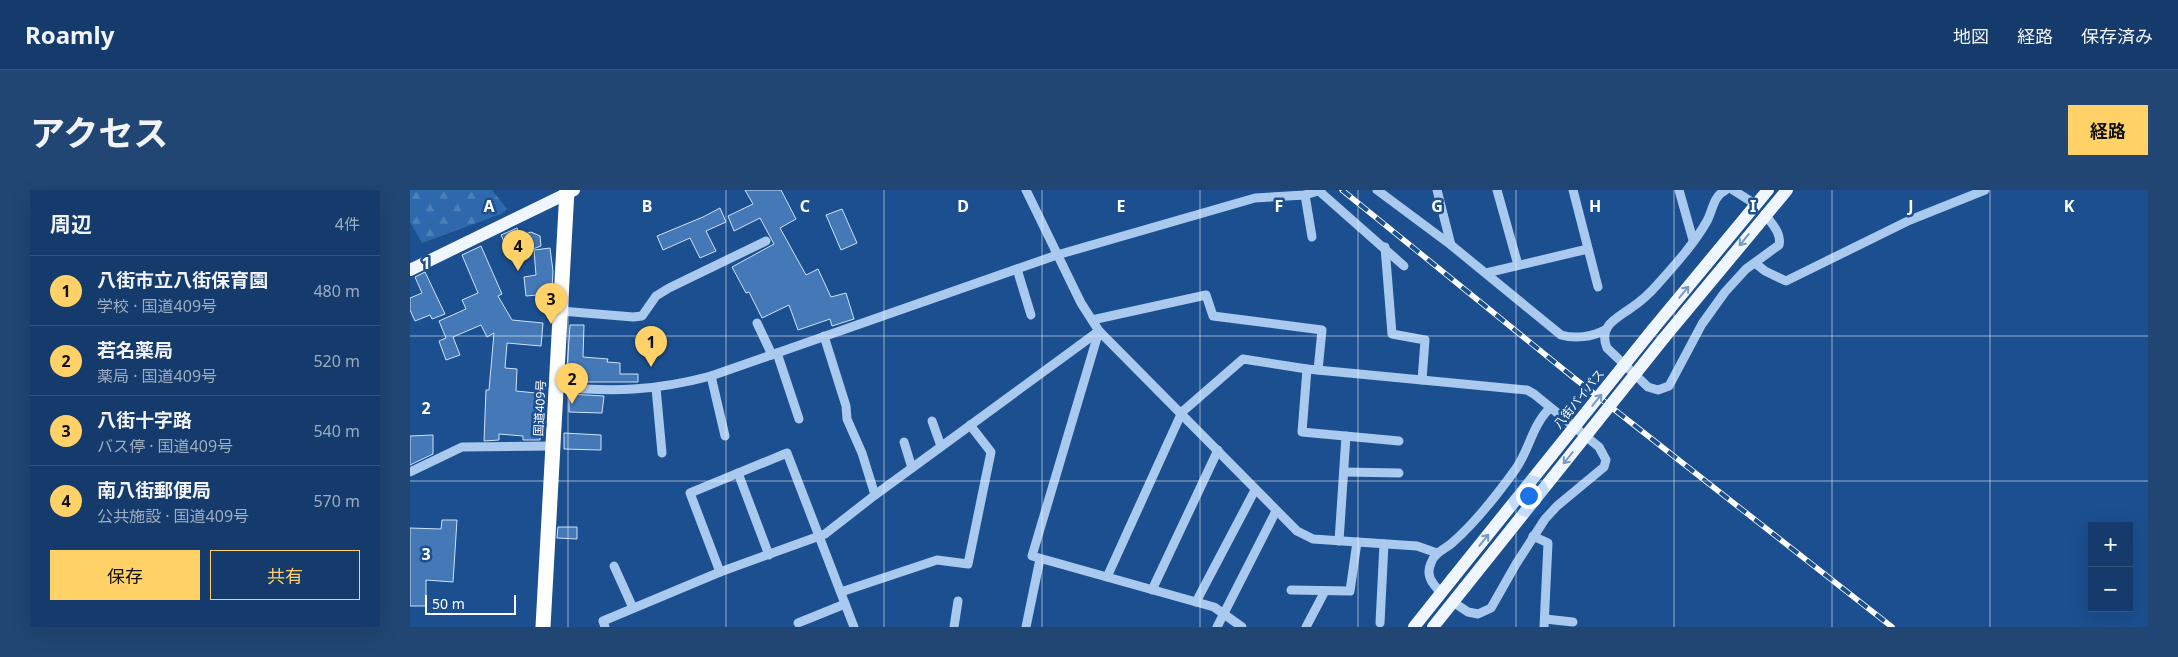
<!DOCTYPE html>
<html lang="ja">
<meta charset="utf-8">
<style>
:root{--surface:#143b6b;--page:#214673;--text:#f1f3f6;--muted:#9dadc1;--line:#33557e;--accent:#ffd166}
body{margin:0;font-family:"Noto Sans","Noto Sans JP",sans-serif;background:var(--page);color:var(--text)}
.controls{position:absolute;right:15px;bottom:15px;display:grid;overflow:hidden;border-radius:0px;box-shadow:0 5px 20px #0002}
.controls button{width:45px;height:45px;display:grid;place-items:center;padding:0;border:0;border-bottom:1px solid var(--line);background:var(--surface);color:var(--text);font:25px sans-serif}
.scale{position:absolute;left:15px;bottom:12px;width:91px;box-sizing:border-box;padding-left:5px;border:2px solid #fff;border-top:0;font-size:14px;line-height:18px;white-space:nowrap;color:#fff;-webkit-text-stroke:4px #1b4f8f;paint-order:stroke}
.you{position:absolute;left:1118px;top:305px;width:18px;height:18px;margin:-12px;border:4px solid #fff;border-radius:50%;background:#1a73e8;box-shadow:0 0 0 8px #1a73e833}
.badge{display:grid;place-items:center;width:32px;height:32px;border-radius:50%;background:var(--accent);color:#111;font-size:16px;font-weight:700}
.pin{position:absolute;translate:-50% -41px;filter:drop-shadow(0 1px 2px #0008)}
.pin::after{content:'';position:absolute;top:26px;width:18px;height:15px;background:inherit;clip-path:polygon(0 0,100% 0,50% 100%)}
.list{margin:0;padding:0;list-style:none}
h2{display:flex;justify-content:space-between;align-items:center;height:65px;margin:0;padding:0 20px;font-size:21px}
h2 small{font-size:16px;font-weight:400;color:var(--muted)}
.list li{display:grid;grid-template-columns:32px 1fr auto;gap:15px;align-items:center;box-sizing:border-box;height:70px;padding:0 20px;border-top:1px solid var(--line)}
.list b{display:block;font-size:19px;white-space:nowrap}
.list p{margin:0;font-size:16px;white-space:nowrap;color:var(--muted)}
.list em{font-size:16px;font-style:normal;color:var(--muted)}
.actions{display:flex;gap:10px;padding:15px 20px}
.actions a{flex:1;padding:11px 0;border:1px solid var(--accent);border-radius:0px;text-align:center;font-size:18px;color:var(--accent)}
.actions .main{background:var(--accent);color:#111}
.map{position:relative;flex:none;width:1738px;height:437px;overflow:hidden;border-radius:0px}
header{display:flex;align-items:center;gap:30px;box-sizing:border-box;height:70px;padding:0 25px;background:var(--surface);border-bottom:1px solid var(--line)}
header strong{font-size:24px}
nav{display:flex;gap:28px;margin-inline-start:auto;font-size:18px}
.intro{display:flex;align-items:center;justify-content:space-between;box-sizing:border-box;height:120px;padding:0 30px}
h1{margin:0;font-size:35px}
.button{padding:12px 22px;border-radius:0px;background:var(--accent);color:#111;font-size:18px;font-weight:700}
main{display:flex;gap:30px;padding:0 30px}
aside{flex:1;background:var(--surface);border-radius:0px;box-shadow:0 5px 20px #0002}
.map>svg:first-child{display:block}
.forest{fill:url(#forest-firs)}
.building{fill:#4478b7;stroke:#cfe3fa}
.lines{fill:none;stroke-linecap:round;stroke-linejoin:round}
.minor{stroke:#a9c9ee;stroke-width:9}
.major{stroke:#f0f6ff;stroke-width:12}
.highway{stroke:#fff;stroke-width:15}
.rail-casing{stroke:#fff;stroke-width:5.5}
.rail{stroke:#1b4f8f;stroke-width:4;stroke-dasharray:11;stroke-linecap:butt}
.major-bridge{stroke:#f0f6ff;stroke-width:12}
.oneway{stroke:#7b9ac1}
.grid{fill:none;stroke:#fff;stroke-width:1;stroke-opacity:0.55}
.labels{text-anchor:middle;stroke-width:5;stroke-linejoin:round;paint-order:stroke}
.street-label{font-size:12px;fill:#fff;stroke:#1b4f8f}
.grid-label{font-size:16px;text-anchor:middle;font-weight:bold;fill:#fff;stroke:#1b4f8f;stroke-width:5;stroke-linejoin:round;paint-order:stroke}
</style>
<header>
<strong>Roamly</strong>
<nav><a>地図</a><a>経路</a><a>保存済み</a></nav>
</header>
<div class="intro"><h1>アクセス</h1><a class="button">経路</a></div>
<main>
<aside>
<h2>周辺<small>4件</small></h2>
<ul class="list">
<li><span class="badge">1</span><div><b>八街市立八街保育園</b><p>学校 · 国道409号</p></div><em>480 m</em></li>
<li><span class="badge">2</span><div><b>若名薬局</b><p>薬局 · 国道409号</p></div><em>520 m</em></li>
<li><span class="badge">3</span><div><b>八街十字路</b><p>バス停 · 国道409号</p></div><em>540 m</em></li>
<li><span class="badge">4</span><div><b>南八街郵便局</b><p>公共施設 · 国道409号</p></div><em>570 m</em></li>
</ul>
<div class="actions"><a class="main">保存</a><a>共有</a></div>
</aside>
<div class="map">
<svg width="1738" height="437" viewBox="0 0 1738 437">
<defs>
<pattern id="forest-firs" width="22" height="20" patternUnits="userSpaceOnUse" patternTransform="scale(1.25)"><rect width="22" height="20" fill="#2e69ad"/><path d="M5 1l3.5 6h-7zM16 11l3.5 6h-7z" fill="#4d80b9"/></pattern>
</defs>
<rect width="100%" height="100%" fill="#1b4f8f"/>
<path class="forest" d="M0,0H82L97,19L91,24L12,53L0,32Z"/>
<g class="building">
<path d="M335,0H371L386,29L370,38L396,85L408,79L421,107L436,103L444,129L422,136L420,129L388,140L379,115L352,128L339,102L336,103L322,77L364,54L350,28L324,41L318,26L343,14Z"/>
<path d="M310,18L316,32L296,41L306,61L290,68L280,48L253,60L247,46L293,27Z"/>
<path d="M432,19L447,53L431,60L416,25Z"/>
<path d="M107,38L114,54L98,61L91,45Z"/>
<path d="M121,42L130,46L131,56L117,61L110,46Z"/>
<path d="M71,56L92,104L88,106L102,130L133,133L131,156L97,153L95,178L107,179L106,201L136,204L135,215L127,214L125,235H130V250H113V246L89,244V250L74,251L76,200H79L84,143L77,147L71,135L43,147L50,165L36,170L29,151L36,148L29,131L56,119L52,110L68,103L52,65Z"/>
<path d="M140,58L143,81L142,100H139V111H128V105L116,106L114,87L126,85L124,60Z"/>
<path d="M15,82L35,124L22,129L20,125L5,131L0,120V108L12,103L5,87Z"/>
<path d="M160,135H174L173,167L198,169L197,172L210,173V184H228V192H159V178H157Z"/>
<path d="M159,204L194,206L192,223L159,222Z"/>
<path d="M154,243L191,245V260L154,259Z"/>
<path d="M23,245V264L0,275V246Z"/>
<path d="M32,330H47L43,392L16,390V416H0V338L31,339Z"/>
<path d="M148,337H167V349L147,348Z"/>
</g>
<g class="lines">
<g class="minor">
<path d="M616,0L671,113L689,141L887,341L903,349L1007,356L1027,363"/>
<path d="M967,0L1041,55L1151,145C1165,149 1182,147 1195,140"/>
<path d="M1027,0L1041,55"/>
<path d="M1087,0L1108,75"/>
<path d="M1163,0L1188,97"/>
<path d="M1269,0L1283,50"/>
<path d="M1316,0C1303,6 1303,20 1297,31C1284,54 1264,76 1247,95C1240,103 1230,112 1221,118C1206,129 1188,136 1197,158L1238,197L1248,200L1259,196L1292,134L1315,102L1336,79L1369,55C1372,43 1361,33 1355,24"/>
<path d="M1323,0L1345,14"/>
<path d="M909,1L994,76"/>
<path d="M895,5L902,47"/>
<path d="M975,57L982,144L1015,150L1012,190"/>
<path d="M1345,73L1355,81L1376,91L1500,30L1575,0"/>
<path d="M607,79L621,125"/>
<path d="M1076,83L1178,59"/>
<path d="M151,121L223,127L232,126L246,106L259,98L356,51"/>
<path d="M682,130L796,105L803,126L912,140L908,180"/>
<path d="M347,133L362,165"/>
<path d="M689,141L622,366L804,417L832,437"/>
<path d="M414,146L436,216L437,229L452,263L465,305"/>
<path d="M367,163L389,229"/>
<path d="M897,179L892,242L989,251"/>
<path d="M301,186L315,246"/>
<path d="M146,197C204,202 244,201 301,186L647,65L845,8L895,5L911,0"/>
<path d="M246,198L252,263"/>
<path d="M522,231L531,256"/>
<path d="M494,252L502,278"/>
<path d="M0,282L52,257L144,256"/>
<path d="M934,282L989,283"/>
<path d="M328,283L359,365"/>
<path d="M1123,346L1138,353L1134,437"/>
<path d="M929,351L936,246"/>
<path d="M204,376L223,418"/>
<path d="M310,382L280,303L377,263L444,437"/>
<path d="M697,387L772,222L833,169L897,179L1117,200L1124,204L1189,257L1196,270L1194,277L1147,316L1135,329L1106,374L1081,418L1068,424L1058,422L1043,412"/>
<path d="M742,400L808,260"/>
<path d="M881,400L940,401L947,352"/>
<path d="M431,402L527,370L558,374L581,262L560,235"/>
<path d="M1031,403C1023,394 1015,386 1021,373C1025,362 1034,360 1042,353C1065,333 1087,305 1105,280C1119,261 1122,235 1140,218"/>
<path d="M786,412L845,300"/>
<path d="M1135,429L1163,432"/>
<path d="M388,433L435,414"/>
<path d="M970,433L974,354"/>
<path d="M195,437L193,431L310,382L415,344L465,305L689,141"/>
<path d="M544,437L548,411"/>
<path d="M616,437L630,369"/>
<path d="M807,437L866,321"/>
<path d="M896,437L915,401"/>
</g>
<g class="major">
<path d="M0,80L164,0"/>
<path d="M1243,139L1358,0"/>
<path d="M1254,148L1377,0"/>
<path d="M1004,437L1043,388"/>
<path d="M1023,437L1055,397"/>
</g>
<path class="highway" d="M133,437L157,0"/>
<defs>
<path id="rail" d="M932,0L1164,188L1482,437"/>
</defs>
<use href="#rail" class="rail-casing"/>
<use href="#rail" class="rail"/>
<g class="major-bridge">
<path d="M1043,388L1243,139"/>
<path d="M1055,397L1254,148"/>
</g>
</g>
<defs><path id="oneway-shaft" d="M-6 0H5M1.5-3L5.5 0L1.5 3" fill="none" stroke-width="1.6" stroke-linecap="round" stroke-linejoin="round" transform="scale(1.25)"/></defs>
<g class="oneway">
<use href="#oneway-shaft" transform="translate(1334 50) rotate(129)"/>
<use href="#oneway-shaft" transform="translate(1274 102) rotate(-51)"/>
<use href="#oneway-shaft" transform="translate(1187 210) rotate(-51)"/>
<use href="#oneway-shaft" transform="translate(1158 268) rotate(129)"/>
<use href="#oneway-shaft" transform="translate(1074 350) rotate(-51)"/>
</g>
<path class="grid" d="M158,0V437M316,0V437M474,0V437M632,0V437M790,0V437M948,0V437M1106,0V437M1264,0V437M1422,0V437M1580,0V437M0,146H1738M0,291H1738"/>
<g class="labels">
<g class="street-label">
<text transform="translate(1169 209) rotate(-51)" y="4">八街バイパス</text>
<text transform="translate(130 218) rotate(-87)" y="4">国道409号</text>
</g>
</g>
<g class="grid-label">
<text x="79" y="22">A</text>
<text x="237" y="22">B</text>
<text x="395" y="22">C</text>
<text x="553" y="22">D</text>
<text x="711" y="22">E</text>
<text x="869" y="22">F</text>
<text x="1027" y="22">G</text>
<text x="1185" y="22">H</text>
<text x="1343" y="22">I</text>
<text x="1501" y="22">J</text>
<text x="1659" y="22">K</text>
<text x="16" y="79">1</text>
<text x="16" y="224">2</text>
<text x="16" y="370">3</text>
</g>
</svg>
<div class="controls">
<button>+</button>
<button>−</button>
</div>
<div class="scale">50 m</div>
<div class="you"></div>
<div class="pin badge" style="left:241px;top:177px">1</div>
<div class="pin badge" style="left:162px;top:214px">2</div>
<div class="pin badge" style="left:141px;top:134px">3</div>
<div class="pin badge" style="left:108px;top:81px">4</div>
</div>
</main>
